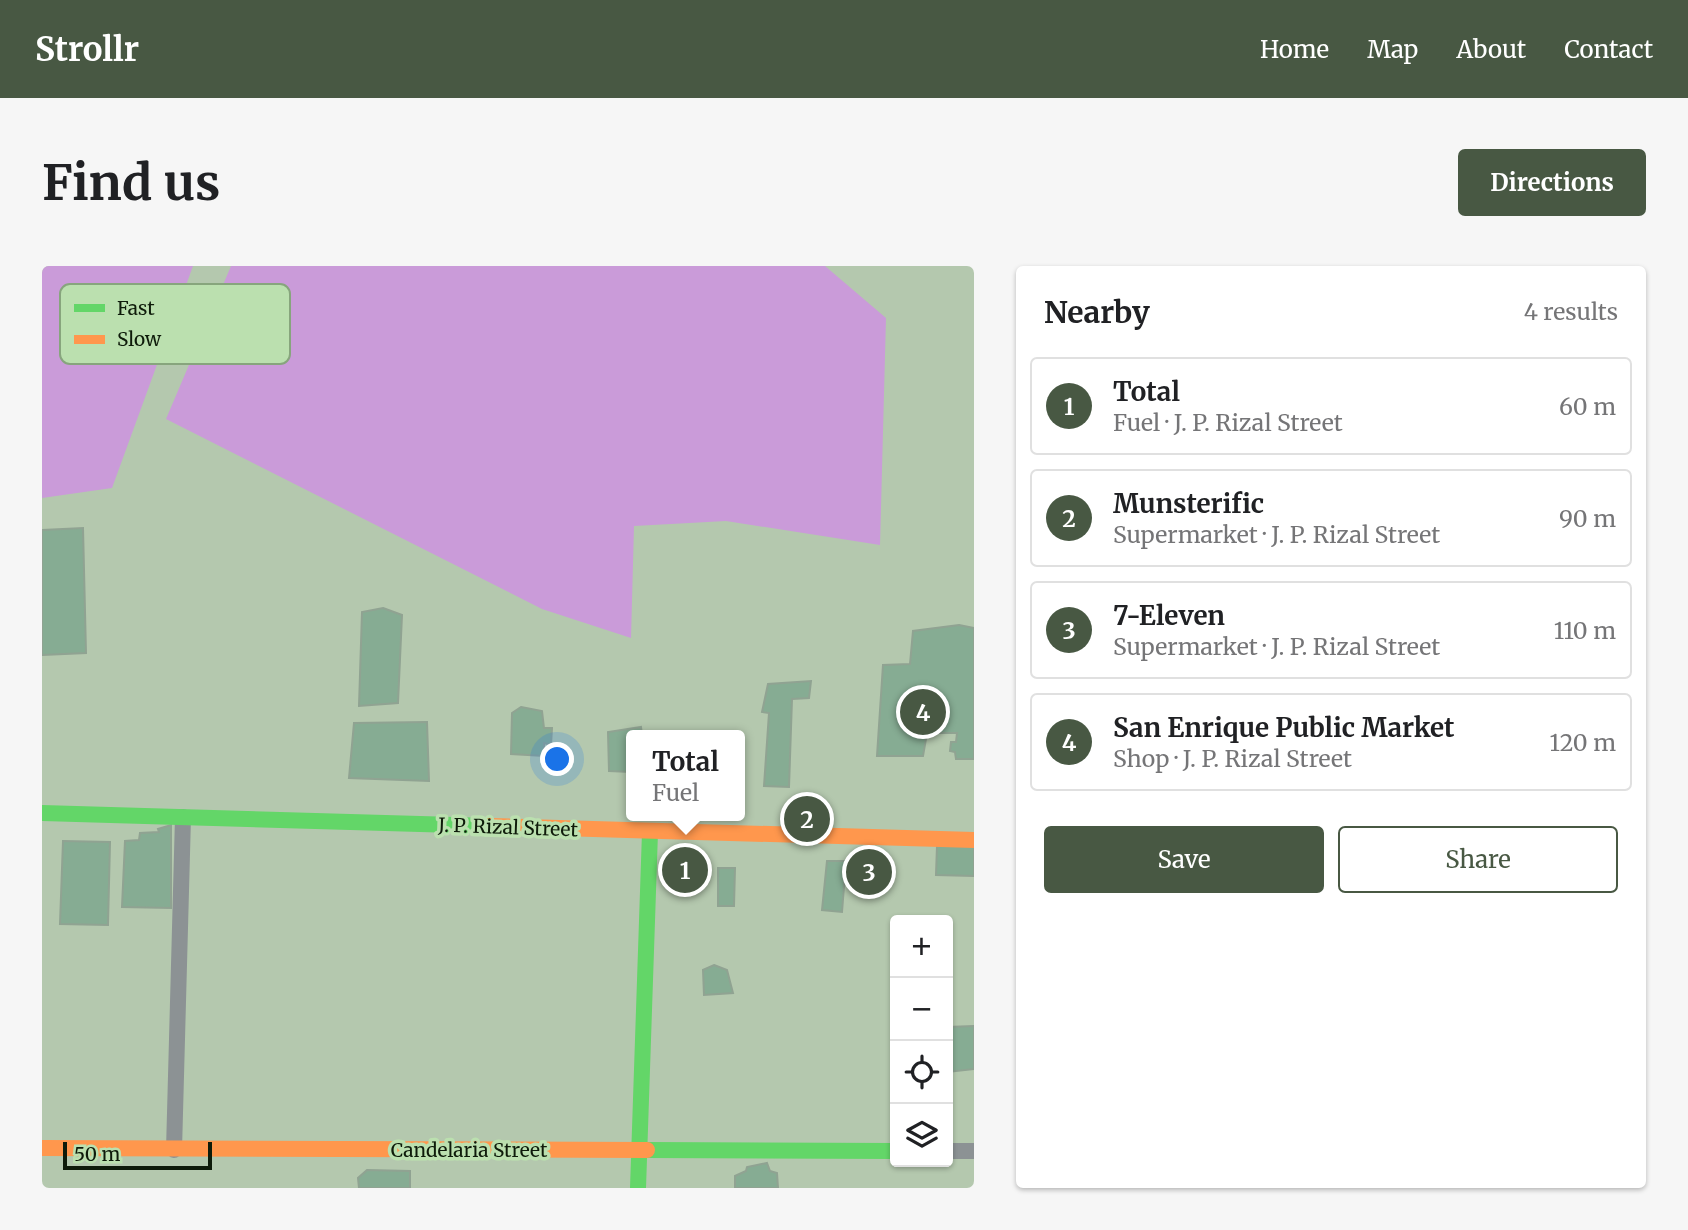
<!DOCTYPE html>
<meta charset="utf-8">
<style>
:root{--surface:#fff;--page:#f6f6f6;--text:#202124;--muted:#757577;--line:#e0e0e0;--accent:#485843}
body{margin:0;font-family:Merriweather,serif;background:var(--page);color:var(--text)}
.controls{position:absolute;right:21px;bottom:21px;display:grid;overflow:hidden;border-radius:7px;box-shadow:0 2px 5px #0004}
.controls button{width:63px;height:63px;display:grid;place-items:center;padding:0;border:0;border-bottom:2px solid var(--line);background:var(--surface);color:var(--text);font:35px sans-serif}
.scale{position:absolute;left:21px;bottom:18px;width:149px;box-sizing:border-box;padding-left:7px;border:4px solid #0e1b0a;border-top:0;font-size:19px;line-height:24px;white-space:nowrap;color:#0e1b0a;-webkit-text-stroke:5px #bbe0af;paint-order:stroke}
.you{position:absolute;left:516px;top:494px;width:24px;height:24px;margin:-18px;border:5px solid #fff;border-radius:50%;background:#1a73e8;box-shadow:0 0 0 10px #1a73e833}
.badge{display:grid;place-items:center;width:46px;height:46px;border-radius:50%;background:var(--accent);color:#fff;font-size:23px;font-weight:700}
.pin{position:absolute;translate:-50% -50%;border:4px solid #fff;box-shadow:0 2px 7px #0006}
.popup{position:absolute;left:584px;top:464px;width:119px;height:91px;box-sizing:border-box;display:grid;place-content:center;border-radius:7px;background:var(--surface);filter:drop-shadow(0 2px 5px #0005);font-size:23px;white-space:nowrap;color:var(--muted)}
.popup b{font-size:26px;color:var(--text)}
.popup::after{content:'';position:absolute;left:50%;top:100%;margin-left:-14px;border:14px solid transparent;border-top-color:var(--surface)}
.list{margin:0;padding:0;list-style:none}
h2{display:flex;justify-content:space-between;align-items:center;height:91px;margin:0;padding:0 28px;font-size:30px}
h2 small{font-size:23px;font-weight:400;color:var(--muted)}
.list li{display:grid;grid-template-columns:46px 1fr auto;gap:21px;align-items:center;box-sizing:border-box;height:98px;margin:0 14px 14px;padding:0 14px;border:2px solid var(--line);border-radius:7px}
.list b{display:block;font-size:26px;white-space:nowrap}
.list p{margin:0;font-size:23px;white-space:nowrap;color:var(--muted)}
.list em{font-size:23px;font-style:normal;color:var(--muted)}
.actions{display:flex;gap:14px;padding:21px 28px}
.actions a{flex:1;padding:16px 0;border:2px solid var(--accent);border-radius:7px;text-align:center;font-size:24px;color:var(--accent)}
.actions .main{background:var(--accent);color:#fff}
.icon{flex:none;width:38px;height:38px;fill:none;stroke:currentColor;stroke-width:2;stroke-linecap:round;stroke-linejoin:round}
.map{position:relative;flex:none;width:932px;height:922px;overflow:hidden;border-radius:7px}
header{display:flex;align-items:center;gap:42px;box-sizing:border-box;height:98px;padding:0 35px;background:var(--accent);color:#fff}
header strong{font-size:33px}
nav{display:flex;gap:38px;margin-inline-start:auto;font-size:24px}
.intro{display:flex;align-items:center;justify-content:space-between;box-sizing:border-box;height:168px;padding:0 42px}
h1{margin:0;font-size:49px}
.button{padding:18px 32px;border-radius:7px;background:var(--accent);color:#fff;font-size:24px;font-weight:700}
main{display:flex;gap:42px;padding:0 42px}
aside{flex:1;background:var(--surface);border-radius:7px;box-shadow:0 2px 5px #0004}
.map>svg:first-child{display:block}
.water{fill:#ca9bd9}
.building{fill:#86ac93;stroke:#90a392;stroke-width:2}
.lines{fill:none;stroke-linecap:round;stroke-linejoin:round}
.street{stroke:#8c9294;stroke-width:16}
.fast{stroke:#63d668;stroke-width:16}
.slow{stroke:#ff974d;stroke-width:16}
.labels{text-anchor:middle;stroke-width:7;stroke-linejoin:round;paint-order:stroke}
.street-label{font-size:19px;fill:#0e1b0a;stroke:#bbe0af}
.key{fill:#bbe0af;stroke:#87a57d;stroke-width:2}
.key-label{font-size:19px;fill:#0e1b0a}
</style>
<header>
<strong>Strollr</strong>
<nav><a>Home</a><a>Map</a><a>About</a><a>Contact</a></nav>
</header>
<div class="intro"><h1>Find us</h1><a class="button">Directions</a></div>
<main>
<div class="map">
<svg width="932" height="922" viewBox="0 0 932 922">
<rect width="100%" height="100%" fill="#b4c8ae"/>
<g class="water">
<path d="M0,0H151L70,222L0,232Z"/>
<path d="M189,0H783L844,52L838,279L684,255L592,260L589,372L500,343L124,153Z"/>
</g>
<g class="building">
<path d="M41,262L44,387L0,389V264Z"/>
<path d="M341,342L360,349L356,437L317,440L320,346Z"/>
<path d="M917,359L932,362V493H914L913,486L908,485L909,476H914L915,467H885L881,490H835L841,399L868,398L871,365Z"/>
<path d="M769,415L767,432L750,433L747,521L722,520L727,447L720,446L726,418Z"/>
<path d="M479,441L500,445L502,462H510L509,479L502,477V490L469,488L470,447Z"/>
<path d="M385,456L387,515L307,512L312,457Z"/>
<path d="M599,461L600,469H589V506L567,505L566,466Z"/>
<path d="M129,559V642L80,641L83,575L97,574L98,567L117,566L116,563Z"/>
<path d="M21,575L68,576L66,659L18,658Z"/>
<path d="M895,580H932V610L894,609Z"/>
<path d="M785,595H804L800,646L780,644Z"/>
<path d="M625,596H662V614L625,613Z"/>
<path d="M814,596L840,598L839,616L813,614Z"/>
<path d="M676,602H693L692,640H676Z"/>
<path d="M672,699L685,704L691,727L662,729L661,704Z"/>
<path d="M932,760V803L906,806V761Z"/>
<path d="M725,897L728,905L735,907L736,922H693V910L704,905L705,901Z"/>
<path d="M325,904L368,905V922H317L316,912Z"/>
</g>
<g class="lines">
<g class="street">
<path d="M132,884L141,551"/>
<path d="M906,885H932"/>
</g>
<g class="fast">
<path d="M0,547L448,560"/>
<path d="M605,884L853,885"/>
<path d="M596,922L608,566"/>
</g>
<g class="slow">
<path d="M448,560L932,574"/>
<path d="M0,882L605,884"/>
</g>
</g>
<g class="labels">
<g class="street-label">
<text transform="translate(466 561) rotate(2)" y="7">J. P. Rizal Street</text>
<text x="427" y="891">Candelaria Street</text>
</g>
</g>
<rect x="18" y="18" width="230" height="80" rx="10" class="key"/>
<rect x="32" y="38" width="31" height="8" fill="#63d668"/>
<rect x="32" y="69" width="31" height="9" fill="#ff974d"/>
<g class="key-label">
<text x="75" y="49">Fast</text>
<text x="75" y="80">Slow</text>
</g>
</svg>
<div class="controls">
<button>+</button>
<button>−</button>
<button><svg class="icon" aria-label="locate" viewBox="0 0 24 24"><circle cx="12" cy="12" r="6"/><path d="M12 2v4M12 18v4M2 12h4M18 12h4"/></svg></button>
<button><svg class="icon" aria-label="layers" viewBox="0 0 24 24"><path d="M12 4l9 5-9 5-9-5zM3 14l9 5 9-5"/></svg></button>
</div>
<div class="scale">50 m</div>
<div class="you"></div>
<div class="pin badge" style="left:643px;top:604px">1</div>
<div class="popup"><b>Total</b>Fuel</div>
<div class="pin badge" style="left:765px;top:553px">2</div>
<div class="pin badge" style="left:827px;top:606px">3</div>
<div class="pin badge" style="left:881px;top:446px">4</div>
</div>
<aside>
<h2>Nearby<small>4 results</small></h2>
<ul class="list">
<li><span class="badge">1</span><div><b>Total</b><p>Fuel · J. P. Rizal Street</p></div><em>60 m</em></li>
<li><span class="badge">2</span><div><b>Munsterific</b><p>Supermarket · J. P. Rizal Street</p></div><em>90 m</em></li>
<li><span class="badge">3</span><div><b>7-Eleven</b><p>Supermarket · J. P. Rizal Street</p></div><em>110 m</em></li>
<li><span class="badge">4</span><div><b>San Enrique Public Market</b><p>Shop · J. P. Rizal Street</p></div><em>120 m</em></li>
</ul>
<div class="actions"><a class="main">Save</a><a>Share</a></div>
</aside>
</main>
